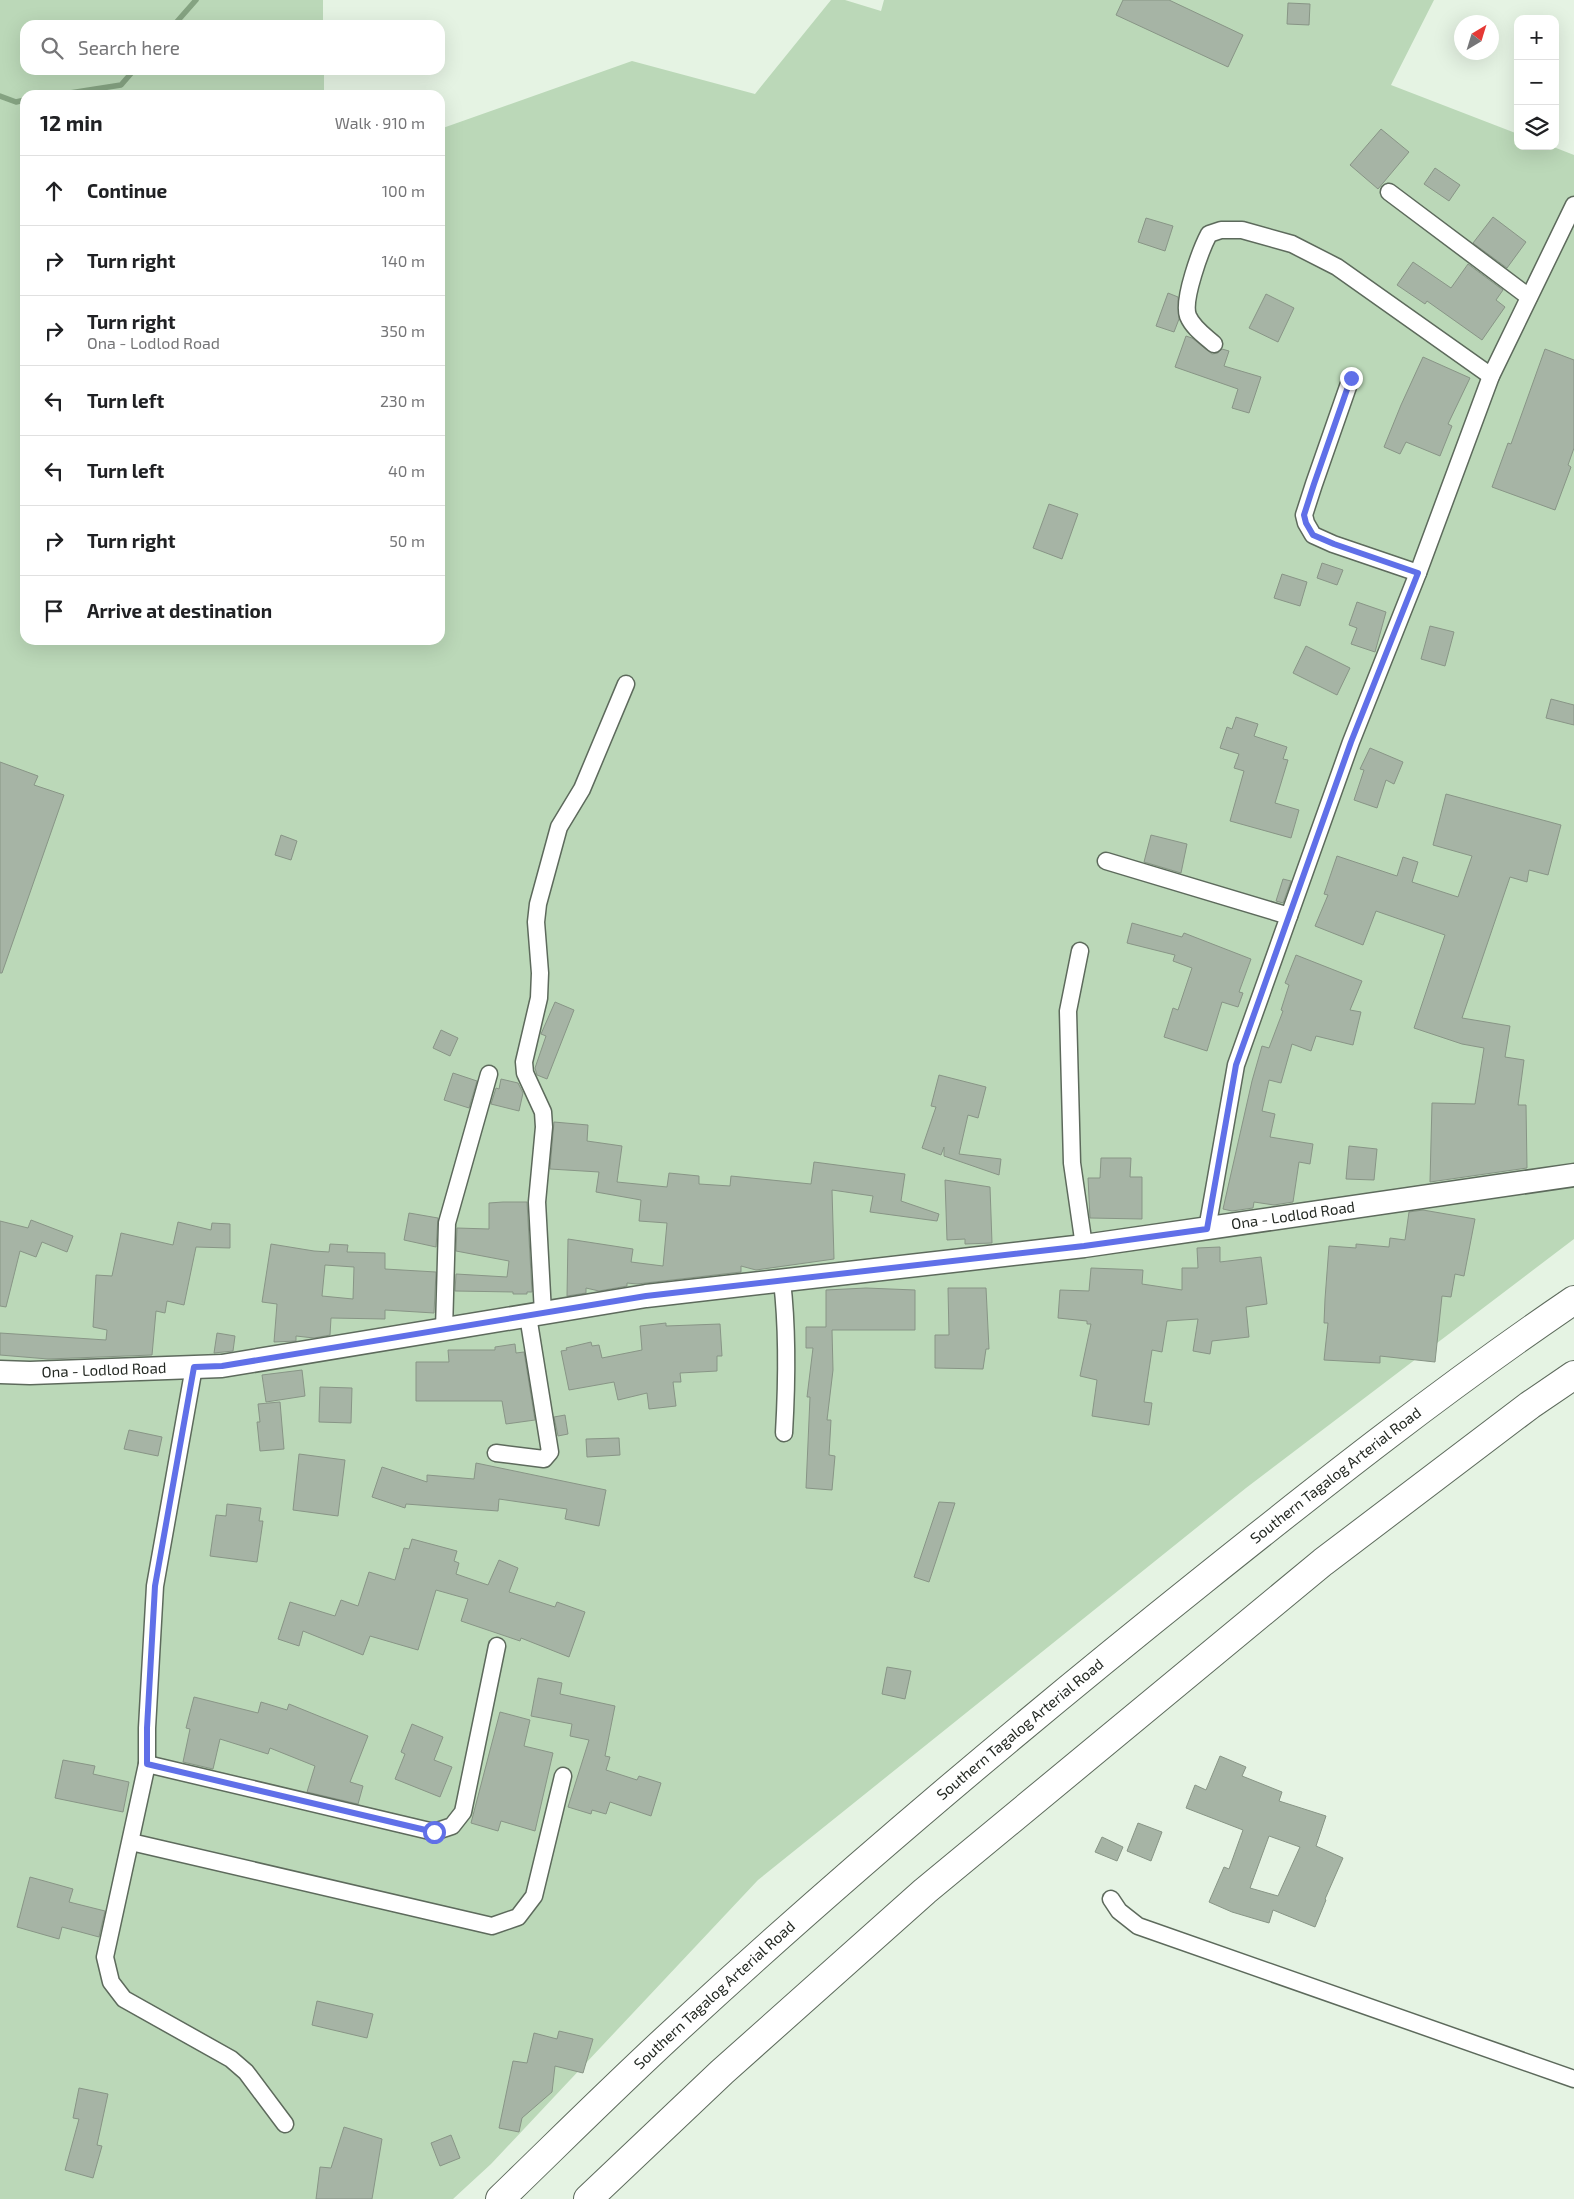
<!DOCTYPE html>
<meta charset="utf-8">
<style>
:root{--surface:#fff;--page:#f2f2f2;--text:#202124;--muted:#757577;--line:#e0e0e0}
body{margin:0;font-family:"Exo 2",sans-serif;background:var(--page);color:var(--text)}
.controls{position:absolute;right:15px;top:15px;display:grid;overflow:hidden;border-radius:10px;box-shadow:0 5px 20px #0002}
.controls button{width:45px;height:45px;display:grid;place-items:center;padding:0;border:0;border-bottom:1px solid var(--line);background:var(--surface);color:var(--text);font:25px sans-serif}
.compass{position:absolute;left:1454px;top:15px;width:45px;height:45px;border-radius:50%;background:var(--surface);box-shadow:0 5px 20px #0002;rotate:38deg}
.stop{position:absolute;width:15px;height:15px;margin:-11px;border:4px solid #6070e8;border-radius:50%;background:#fff}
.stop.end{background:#6070e8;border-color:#fff;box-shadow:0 1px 5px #0008}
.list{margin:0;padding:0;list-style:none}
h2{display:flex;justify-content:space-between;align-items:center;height:65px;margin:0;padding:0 20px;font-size:21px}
h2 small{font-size:16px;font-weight:400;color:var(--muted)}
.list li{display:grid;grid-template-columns:32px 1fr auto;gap:15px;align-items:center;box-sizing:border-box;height:70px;padding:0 20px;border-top:1px solid var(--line)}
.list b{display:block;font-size:19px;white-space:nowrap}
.list p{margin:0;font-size:16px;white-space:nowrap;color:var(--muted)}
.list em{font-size:16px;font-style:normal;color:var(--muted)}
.icon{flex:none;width:28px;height:28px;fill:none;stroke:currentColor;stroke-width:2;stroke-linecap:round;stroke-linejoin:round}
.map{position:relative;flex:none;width:1574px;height:2199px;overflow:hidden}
.search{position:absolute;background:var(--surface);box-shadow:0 5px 20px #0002;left:20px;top:20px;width:425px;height:55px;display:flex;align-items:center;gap:12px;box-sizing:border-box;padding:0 18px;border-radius:15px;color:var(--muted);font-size:19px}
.panel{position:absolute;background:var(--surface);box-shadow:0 5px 20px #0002;left:20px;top:90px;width:425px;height:555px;border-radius:15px}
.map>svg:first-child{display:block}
.green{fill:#bbd8b8}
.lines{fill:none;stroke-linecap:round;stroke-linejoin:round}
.stream{stroke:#85a382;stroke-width:5.5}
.building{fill:#a6b4a5;stroke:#889586;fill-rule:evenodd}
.minor-casing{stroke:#5d6a5c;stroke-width:19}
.secondary-casing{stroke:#5d6a5c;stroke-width:25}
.motorway-casing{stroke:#5d6a5c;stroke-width:30}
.minor{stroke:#fff;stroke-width:16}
.secondary{stroke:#fff;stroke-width:22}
.motorway{stroke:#fff;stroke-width:28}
.route{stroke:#6070e8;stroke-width:6}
.labels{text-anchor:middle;stroke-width:4;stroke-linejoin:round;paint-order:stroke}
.street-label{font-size:15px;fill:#242923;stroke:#f6fff5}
</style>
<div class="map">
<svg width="1574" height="2199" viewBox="0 0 1574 2199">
<rect width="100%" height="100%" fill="#e5f3e3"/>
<path class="green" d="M0,0H323V25H25V70H324V95H25V640H440V129L632,61L755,94L831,0H845L881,11L884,0H1434L1391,85L1518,134V146H1551L1574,155V1239L1246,1488L758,1880L491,2164L453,2199H0Z"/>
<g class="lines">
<g class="stream">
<path d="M174,25L196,0"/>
<path d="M57,95L121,85L134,70"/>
<path d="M0,96L16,102L25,100"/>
</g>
</g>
<g class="building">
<path d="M1123,0H1169L1243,35L1228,67L1116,15Z"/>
<path d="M1288,3L1310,4L1309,25L1287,24Z"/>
<path d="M1381,129L1409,152L1378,189L1350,165Z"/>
<path d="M1435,168L1460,185L1449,201L1424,184Z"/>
<path d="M1493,217L1526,242L1507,268L1473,243Z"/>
<path d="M1146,218L1173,226L1165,251L1138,242Z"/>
<path d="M1413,262L1451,288L1468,264L1503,290L1496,300L1505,307L1482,340L1427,301L1425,304L1397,285Z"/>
<path d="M1168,293L1178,297L1179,319L1174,332L1156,326Z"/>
<path d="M1266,294L1294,308L1278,342L1249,328Z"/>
<path d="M1186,336L1192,338L1212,354L1218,353L1222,349L1229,351L1224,366L1261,377L1249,413L1232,408L1238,389L1175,367Z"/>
<path d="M1545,349L1574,360V448L1568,465L1571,467L1555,510L1492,487L1508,443L1511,444Z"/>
<path d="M1423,357L1470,378L1448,424L1452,426L1440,456L1406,442L1400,454L1384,447L1401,405Z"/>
<path d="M1049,504L1078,514L1062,559L1033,548Z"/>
<path d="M1322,563L1343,570L1337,585L1317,578Z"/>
<path d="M1282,574L1307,582L1300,606L1274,598Z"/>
<path d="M1357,602L1386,612L1375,652L1351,644L1357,628L1349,625Z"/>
<path d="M1430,626L1454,632L1445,666L1421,659Z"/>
<path d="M1306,646L1350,668L1337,695L1293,673Z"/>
<path d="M1551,699L1574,705V725L1546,718Z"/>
<path d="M1236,717L1258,724L1254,736L1287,747L1283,759L1288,760L1275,803L1299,810L1291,838L1230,821L1244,771L1234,768L1239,754L1220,748L1227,727L1232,729Z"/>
<path d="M1370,748L1403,762L1394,784L1386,780L1377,808L1354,800L1364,770L1360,769Z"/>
<path d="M0,762L38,776L34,785L64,795L2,973H0Z"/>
<path d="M1446,794L1561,825L1548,875L1529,870L1527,882L1510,877L1462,1018L1510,1026L1505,1057L1524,1060L1518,1105H1526L1527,1168L1430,1182L1432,1103L1475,1104L1484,1048L1462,1044L1414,1028L1445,935L1376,911L1363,945L1315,926L1328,895L1324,894L1337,856L1397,876L1403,857L1418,862L1412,882L1458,897L1472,856L1433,845Z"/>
<path d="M281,835L297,841L291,860L275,855Z"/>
<path d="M1151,835L1187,844L1181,873L1144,862Z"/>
<path d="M1283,879L1291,881L1283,903L1276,901Z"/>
<path d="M1132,923L1182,937L1184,933L1251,959L1239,992L1243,993L1238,1007L1222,1002L1207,1051L1164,1037L1173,1008L1178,1010L1192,968L1173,961L1175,955L1127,943Z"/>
<path d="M1296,955L1362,981L1350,1010L1361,1012L1353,1045L1316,1036L1311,1051L1292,1044L1281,1083L1269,1080L1262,1111L1275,1114L1270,1137L1313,1144L1310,1164L1299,1162L1293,1202L1274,1205L1254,1202L1253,1208L1232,1211L1223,1209L1252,1081L1262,1046L1269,1048L1283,1011L1281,1010L1289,985L1285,983Z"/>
<path d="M555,1002L574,1010L547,1079L537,1075L535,1068L546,1036L541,1034Z"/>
<path d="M441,1030L458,1038L450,1056L433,1048Z"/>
<path d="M453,1073L477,1081L469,1108L444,1100Z"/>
<path d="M939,1075L986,1087L978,1118L968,1115L959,1154L1001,1159L999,1175L944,1156V1147L941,1155L922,1148L936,1107L931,1106Z"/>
<path d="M501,1079L518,1083L523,1093L519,1111L491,1104L496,1088L499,1089Z"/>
<path d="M554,1122L588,1125L587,1141L622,1146L617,1182L667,1187L669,1173L699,1176V1184L730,1186L731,1176L811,1184L814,1162L905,1174L901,1201L939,1214L937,1221L870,1212L873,1196L832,1190L834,1259L756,1270L741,1266V1272L637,1284L627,1283V1286L599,1291L586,1288V1293L567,1296L568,1239L633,1249L631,1262L663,1266L667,1223L639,1221L641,1200L596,1192L599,1172L550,1169Z"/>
<path d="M1349,1146L1377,1149L1374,1180L1346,1179Z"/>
<path d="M1101,1158H1131L1130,1177H1142V1219L1090,1218L1088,1178H1100Z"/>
<path d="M945,1180L990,1187L992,1243L965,1244V1239L947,1240Z"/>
<path d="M503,1202H527L532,1292H527V1294H513V1292L455,1291L456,1274L507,1277L509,1261L456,1251L457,1228L489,1229V1203Z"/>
<path d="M1423,1210L1475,1219L1464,1276L1455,1274L1451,1297L1442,1296L1435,1362L1380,1356V1363L1324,1360L1328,1323H1324L1325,1299L1329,1246L1356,1248V1244L1389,1247L1390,1238L1405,1240L1409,1212Z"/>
<path d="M409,1213L438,1218L436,1247L404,1240Z"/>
<path d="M31,1220L73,1236L67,1252L42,1242L36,1257L20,1251L6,1307L0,1306V1221L28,1228Z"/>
<path d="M178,1222L211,1230L212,1223L230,1224V1248L196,1247L184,1305L167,1301L165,1313L156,1311L152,1355L48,1359L0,1355V1333L106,1340L107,1330L93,1327L96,1275L112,1276L121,1233L173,1245Z"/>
<path d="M271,1244L314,1251L329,1252L330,1244L348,1245L347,1252L385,1253V1269L436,1272L434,1313L385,1310V1319L331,1318L330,1335L314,1338L296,1336V1341L274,1342L277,1304L262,1302ZM325,1265L354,1267L353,1299L322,1296Z"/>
<path d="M1220,1247V1262L1261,1257L1267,1304L1246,1307L1249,1337L1212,1341L1210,1354L1193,1351L1198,1319L1167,1321L1162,1352L1152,1350L1144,1402L1152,1403L1149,1425L1092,1416L1097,1380L1080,1376L1091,1324H1087V1321L1058,1318L1060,1290L1089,1291L1091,1268L1143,1270L1142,1284L1182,1290V1268H1198L1197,1248Z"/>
<path d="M866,1288L915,1290V1330H832L833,1370L827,1420H831L829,1455L835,1456L832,1490L806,1488L810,1397H807L813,1348H806V1327H826V1290Z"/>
<path d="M948,1288H986L989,1349H986L983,1369L935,1368V1335H949Z"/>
<path d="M666,1323V1326L720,1324L722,1356H717V1371L680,1373L681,1382H673L676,1406L649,1409L647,1393L618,1400L614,1382L569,1390L561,1351L567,1350L566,1348L591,1342L592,1346L599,1345L602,1358L642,1350L640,1326Z"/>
<path d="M217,1333L235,1336L233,1351L214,1353Z"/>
<path d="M515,1344L516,1353L524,1352L535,1420L506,1424L502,1401H416V1362H449L448,1350H495V1347Z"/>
<path d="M302,1370L305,1396L266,1402L262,1375Z"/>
<path d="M320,1387L352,1388L351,1423L319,1422Z"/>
<path d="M280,1402L284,1449L260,1451L257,1422H260L258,1404Z"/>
<path d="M565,1415L568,1434L558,1436L554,1417Z"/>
<path d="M129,1430L162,1437L158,1456L124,1449Z"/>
<path d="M619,1438L620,1455L587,1457L586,1439Z"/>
<path d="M299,1454L345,1460L338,1516L293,1510Z"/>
<path d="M476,1463L606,1490L599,1526L565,1519L567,1509L499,1499L498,1511L406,1504L405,1508L372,1497L382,1467L427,1482V1475L474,1479Z"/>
<path d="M939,1502L955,1503L929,1582L914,1577Z"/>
<path d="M227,1504L261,1508L259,1521H263L257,1562L210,1556L216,1515L226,1516Z"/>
<path d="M412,1539L457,1551L454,1561L459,1563L456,1574L488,1585L499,1560L518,1568L509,1592L555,1607L557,1602L585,1612L569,1657L521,1638L520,1641L461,1621L468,1599L436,1590L418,1650L370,1636L363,1655L303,1631L299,1646L278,1639L290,1602L335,1616L341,1600L358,1606L369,1572L395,1580L404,1548L409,1549Z"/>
<path d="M887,1667L911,1671L905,1699L882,1694Z"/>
<path d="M538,1678L562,1683L560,1694L615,1706L605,1756L610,1757L606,1770L637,1780L639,1776L661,1783L651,1816L610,1802L606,1814L592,1810L591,1814L568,1807L589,1740L570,1736L572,1724L531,1716Z"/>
<path d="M194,1697L258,1713L261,1702L287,1710L289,1704L368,1736L350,1782L363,1786L358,1804L307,1792L315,1766L270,1748L268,1754L220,1739L213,1769L183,1762L190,1729L186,1728Z"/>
<path d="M500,1712L530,1720L524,1746L553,1753L535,1831L501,1821L498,1831L471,1823Z"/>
<path d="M412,1724L443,1737L434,1760L452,1767L440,1797L395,1779L405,1754L401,1752Z"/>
<path d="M1220,1756L1246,1767L1242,1776L1282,1792L1279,1801L1326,1816L1316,1846L1343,1858L1325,1899L1326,1900L1315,1927L1273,1910L1269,1923L1232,1912L1209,1902L1224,1867L1229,1869L1243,1830L1186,1808L1195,1785L1206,1790ZM1269,1836L1300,1847L1278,1896L1250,1888Z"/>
<path d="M63,1760L95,1766L93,1774L129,1782L123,1812L55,1798Z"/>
<path d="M1138,1823L1162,1832L1151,1861L1127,1851Z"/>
<path d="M1102,1837L1123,1847L1117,1861L1095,1852Z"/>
<path d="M30,1877L73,1889L69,1902L105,1911L99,1937L62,1927L59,1939L17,1927Z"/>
<path d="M317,2001L373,2014L367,2038L312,2025Z"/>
<path d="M559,2031L593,2039L583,2073L555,2066L552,2092L522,2118L519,2132L499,2128L513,2061L527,2063L534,2033L557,2039Z"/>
<path d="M79,2088L108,2094L97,2145L102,2146L93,2178L65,2170L79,2119L73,2118Z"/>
<path d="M344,2127L382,2139L372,2199H316L320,2167L331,2168Z"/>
<path d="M451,2135L460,2158L440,2166L431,2143Z"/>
</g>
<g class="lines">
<defs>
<g id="minor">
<path d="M1389,192L1529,297"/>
<path d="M1214,344C1205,336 1193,328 1188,316C1182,300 1201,249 1209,234L1221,230H1242L1292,244L1337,267L1491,376"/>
<path d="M1351,378L1314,484L1304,515L1306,523L1313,535L1333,544L1418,573"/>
<path d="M1106,861L1289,916"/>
<path d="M1080,951L1068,1011L1072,1163L1084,1246"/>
<path d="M1207,1229L1236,1065L1289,916L1351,742L1418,573L1491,376L1574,205"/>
<path d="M782,1281C788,1332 787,1381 784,1433"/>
<path d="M543,1313L537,1202L544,1127L543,1112L525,1073L524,1062L539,998L540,973L536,922L538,904L559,827L582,789L626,684"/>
<path d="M444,1330L447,1223L489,1074"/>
<path d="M194,1367L155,1586L147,1728V1764L105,1957L111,1982L124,1999L231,2059L246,2072L285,2124"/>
<path d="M496,1453L544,1459L550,1452L528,1316"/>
<path d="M147,1764L434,1832L452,1826L463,1812L497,1646"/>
<path d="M131,1842L492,1926L518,1917L534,1896L563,1776"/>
<path d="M1111,1899L1119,1911L1138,1926L1574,2079"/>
</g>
<g id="secondary">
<path id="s1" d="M0,1372L30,1373L222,1366L646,1296L1084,1246L1574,1175"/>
</g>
<g id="motorway">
<path id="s2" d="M500,2199C559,2142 617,2084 678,2028C847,1872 1023,1724 1203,1580C1324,1483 1446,1387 1574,1300"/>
<path d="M588,2199L722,2072L925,1891L1323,1562L1530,1405L1574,1375"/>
</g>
</defs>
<use href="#minor" class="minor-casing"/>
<use href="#secondary" class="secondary-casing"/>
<use href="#motorway" class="motorway-casing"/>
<use href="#minor" class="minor"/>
<use href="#secondary" class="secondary"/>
<use href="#motorway" class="motorway"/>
</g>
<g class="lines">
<path class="route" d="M434,1832L147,1764V1728L155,1586L194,1367L222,1366L646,1296L1084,1246L1207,1229L1236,1065L1351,742L1418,573L1334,544L1313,535L1306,523L1304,515L1314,484L1351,378"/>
</g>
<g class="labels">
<g class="street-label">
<text dy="5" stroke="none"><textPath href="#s1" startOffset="1304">Ona - Lodlod Road</textPath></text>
<text dy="5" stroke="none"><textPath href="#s1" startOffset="104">Ona - Lodlod Road</textPath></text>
<text dy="5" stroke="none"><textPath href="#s2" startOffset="1106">Southern Tagalog Arterial Road</textPath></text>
<text dy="5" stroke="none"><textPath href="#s2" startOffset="701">Southern Tagalog Arterial Road</textPath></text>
<text dy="5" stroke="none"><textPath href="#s2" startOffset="296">Southern Tagalog Arterial Road</textPath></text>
</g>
</g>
</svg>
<div class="controls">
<button>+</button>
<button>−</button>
<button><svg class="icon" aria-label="layers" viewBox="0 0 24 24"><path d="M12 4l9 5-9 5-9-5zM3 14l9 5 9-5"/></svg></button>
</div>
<svg class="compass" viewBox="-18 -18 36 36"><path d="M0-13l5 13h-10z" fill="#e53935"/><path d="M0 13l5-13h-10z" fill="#757577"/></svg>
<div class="stop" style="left:434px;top:1832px"></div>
<div class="stop end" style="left:1351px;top:378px"></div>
<div class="search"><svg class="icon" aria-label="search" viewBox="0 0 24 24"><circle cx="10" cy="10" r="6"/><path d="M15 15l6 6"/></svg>Search here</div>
<section class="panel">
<h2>12 min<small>Walk · 910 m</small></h2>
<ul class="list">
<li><svg class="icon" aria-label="ahead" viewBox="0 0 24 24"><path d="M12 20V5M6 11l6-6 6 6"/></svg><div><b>Continue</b></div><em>100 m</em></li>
<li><svg class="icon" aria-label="right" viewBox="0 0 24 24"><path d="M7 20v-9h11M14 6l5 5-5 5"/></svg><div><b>Turn right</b></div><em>140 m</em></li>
<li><svg class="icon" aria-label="right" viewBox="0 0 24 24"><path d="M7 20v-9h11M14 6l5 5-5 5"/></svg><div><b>Turn right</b><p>Ona - Lodlod Road</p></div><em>350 m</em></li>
<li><svg class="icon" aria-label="left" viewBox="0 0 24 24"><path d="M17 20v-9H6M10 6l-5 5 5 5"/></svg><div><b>Turn left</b></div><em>230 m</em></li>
<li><svg class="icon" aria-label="left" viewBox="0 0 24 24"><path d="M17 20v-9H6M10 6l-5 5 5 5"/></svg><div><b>Turn left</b></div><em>40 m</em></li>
<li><svg class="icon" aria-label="right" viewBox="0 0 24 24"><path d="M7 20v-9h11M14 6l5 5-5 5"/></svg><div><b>Turn right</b></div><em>50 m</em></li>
<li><svg class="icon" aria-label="arrive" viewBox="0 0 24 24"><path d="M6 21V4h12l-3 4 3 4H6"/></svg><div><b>Arrive at destination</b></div></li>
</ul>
</section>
</div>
